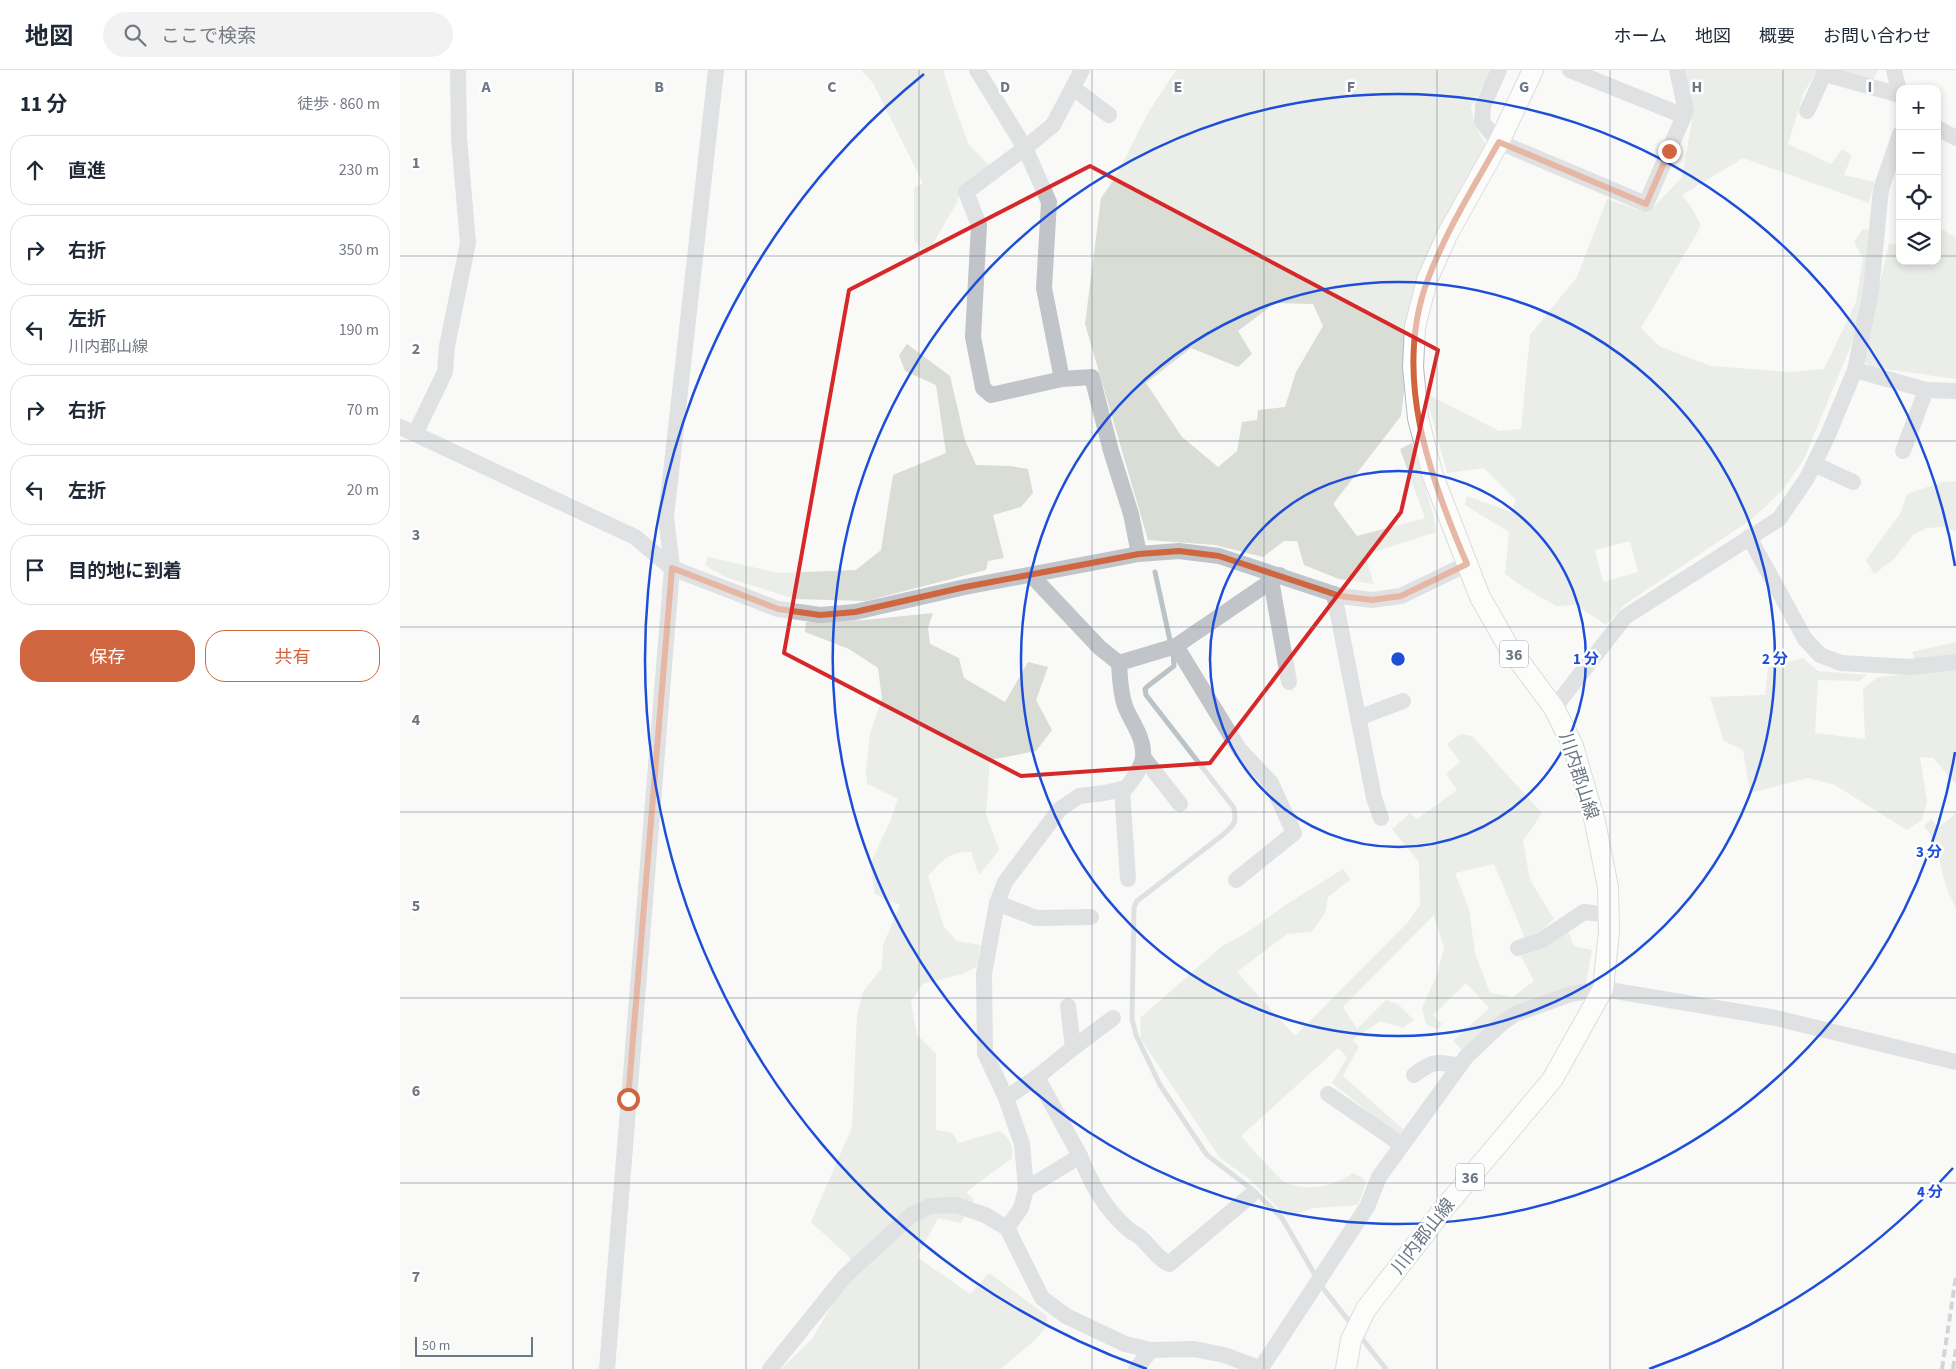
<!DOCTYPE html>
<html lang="ja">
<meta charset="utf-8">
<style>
:root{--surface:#fff;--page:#f2f2f3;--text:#1f2937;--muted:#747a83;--line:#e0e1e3;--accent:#cf6640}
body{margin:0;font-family:"Source Sans 3","Noto Sans JP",sans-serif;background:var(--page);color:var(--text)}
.controls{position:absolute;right:15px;top:15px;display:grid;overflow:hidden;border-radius:10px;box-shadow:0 2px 8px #0003}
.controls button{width:45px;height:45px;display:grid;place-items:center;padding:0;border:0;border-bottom:1px solid var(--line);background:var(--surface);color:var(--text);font:25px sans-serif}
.scale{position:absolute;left:15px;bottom:12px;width:118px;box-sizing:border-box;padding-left:5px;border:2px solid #6c7884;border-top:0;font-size:14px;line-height:18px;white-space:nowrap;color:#6c7884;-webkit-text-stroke:4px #fff;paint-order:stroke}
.stop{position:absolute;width:15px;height:15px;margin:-11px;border:4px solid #cf6640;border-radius:50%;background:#fff}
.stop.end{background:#cf6640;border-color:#fff;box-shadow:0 1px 5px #0008}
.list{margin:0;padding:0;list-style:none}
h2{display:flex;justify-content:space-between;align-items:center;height:65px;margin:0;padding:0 20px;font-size:21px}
h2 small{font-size:16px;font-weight:400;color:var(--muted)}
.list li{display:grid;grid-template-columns:32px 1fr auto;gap:15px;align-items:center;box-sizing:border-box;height:70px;margin:0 10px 10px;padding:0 10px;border:1px solid var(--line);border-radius:20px}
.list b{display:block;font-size:19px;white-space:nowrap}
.list p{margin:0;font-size:16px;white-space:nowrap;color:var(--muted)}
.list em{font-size:16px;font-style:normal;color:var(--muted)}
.actions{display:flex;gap:10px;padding:15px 20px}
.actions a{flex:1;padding:11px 0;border:1px solid var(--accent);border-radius:20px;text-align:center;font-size:18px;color:var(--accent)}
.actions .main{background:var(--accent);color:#fff}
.icon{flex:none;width:28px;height:28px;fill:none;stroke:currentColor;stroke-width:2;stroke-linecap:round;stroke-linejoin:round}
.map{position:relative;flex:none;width:1556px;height:1299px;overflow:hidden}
header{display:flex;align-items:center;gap:30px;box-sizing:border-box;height:70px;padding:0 25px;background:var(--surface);border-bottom:1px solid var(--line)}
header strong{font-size:24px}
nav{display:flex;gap:28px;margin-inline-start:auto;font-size:18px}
.search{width:350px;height:45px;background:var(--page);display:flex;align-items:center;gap:12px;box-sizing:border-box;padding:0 18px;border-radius:28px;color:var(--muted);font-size:19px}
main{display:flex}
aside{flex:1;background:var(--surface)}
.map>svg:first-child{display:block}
.green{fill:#d9ddd6;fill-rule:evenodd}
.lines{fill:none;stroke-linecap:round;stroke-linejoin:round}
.stream{stroke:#bac3c7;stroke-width:5}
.major-casing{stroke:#b5b8bc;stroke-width:22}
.minor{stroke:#c1c4c8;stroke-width:16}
.major{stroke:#fff;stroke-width:20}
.rail{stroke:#a3a8ad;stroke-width:4;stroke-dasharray:8 4;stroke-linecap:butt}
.route{stroke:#cf6640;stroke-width:6}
.marked{fill:none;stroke:#d62828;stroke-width:4;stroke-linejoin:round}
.grid{fill:none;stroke:#6c7884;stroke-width:1;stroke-opacity:0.55}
.ring{fill:none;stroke:#1d4ed8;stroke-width:2.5}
.labels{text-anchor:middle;stroke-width:5;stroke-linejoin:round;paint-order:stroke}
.shield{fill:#fff;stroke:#98a0a9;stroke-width:1}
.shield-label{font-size:16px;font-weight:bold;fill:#6c7884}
.street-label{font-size:18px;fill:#6c7884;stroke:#fff}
.grid-label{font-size:16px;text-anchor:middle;font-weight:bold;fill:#6c7884;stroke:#fff;stroke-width:5;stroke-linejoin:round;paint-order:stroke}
.centre{fill:#1d4ed8;stroke:#fff;stroke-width:2.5}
.ring-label{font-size:15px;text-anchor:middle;font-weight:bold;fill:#1d4ed8;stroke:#fff;stroke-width:5;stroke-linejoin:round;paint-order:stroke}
</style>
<header>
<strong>地図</strong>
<div class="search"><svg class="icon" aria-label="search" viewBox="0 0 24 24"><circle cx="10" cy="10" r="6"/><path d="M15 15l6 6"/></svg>ここで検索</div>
<nav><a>ホーム</a><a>地図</a><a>概要</a><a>お問い合わせ</a></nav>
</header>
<main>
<aside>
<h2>11 分<small>徒歩 · 860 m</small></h2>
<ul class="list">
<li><svg class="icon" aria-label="ahead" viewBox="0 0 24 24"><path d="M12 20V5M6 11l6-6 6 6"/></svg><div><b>直進</b></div><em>230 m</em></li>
<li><svg class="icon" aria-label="right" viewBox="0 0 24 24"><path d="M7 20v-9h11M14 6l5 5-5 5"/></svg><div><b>右折</b></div><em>350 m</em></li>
<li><svg class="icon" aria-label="left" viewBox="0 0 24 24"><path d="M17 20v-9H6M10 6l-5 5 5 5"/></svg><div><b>左折</b><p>川内郡山線</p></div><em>190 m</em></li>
<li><svg class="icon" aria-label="right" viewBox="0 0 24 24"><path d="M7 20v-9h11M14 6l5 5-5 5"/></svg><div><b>右折</b></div><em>70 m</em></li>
<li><svg class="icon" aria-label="left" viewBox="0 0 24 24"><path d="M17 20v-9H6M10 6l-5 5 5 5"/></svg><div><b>左折</b></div><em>20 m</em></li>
<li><svg class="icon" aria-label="arrive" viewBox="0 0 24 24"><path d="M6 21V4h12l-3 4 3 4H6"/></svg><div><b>目的地に到着</b></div></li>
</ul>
<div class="actions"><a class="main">保存</a><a>共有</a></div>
</aside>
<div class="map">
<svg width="1556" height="1299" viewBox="0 0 1556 1299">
<rect width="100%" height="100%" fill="#f9f9f7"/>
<g class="green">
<path d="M461,0H543L553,32L569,75L589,95L561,120L556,134L527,184L514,170V118L523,113L473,13Z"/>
<path d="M776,0H1092L1071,37L1075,57L1087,76L1034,177L1005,314L1001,346L933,434L957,466L1025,448L1000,379L1012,373L1033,444L1036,462L965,485L974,514L939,509L904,495L897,471H884L863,487L815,475L748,470L685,254L701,128L715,108L748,43ZM875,233L913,234L923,256L896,302L885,337L858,340L857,350L842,352L837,381L818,397L782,367L746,313L791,278L838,297L852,284L838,261Z"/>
<path d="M1284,0H1418L1404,22L1388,74L1431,94L1442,79L1452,85L1444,105L1474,112L1469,133L1343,88L1282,125L1293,140L1301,156L1241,258L1259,276L1311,296L1391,302L1424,299L1456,232L1463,188L1454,172L1463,159L1469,160L1465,227L1451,275L1404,389L1382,421L1352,449L1224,535L1206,555L1176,535L1156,536L1125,518L1105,504L1109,462L1065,435L1067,426L1111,442L1116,430L1084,398L1047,403L1025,323L1099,361L1121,359L1130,265L1177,207L1207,129L1248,143L1282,107L1293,44ZM1230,471L1238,502L1203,512L1195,480Z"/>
<path d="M1434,0H1478L1473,10Z"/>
<path d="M1537,156L1556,168V309L1470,297L1463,290L1489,173L1500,176V191H1537Z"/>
<path d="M507,274L550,306L565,370L576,395L610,396L628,399L633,423L621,437L593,445L604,488L588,491L586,500L466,531L395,529L325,507L305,495L308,487L378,503L456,500L481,480L493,405L546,383L536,315L505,301L499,285Z"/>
<path d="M1556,411V461L1544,457L1527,458L1513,465L1494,489L1474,504L1466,490L1500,444L1507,424L1542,412Z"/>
<path d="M533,543L528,558L530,574L559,588L564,608L605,632L628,592L648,597L636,630L652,660L636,681L590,690L586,744L599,780L579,805L571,782C549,781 542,791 528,806L544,857L557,871L580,875L577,897L562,904L523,914L511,931L517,965L536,984V1060L553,1063L558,1073L600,1061C610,1069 614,1075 612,1088L566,1122L574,1130L561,1153L538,1148L517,1187L570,1224L589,1203L646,1245L648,1255L635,1270L601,1299H381L412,1269L439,1223L459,1200L448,1186L411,1152L452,1057L457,945L463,922L482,898L483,875L500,835L475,824L470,794L489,754L498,729L467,714L466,700L470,664L482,629L478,598L449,579L405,562L406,552L464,550Z"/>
<path d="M1556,572V584L1515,590L1512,582Z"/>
<path d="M1403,588L1418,601L1467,605L1459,611L1418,610L1415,663L1465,669L1463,619L1478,607L1556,599V714L1533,688L1520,687L1527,732L1522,750L1507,760L1435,715L1408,708L1350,723L1343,680L1324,671L1310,627L1365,625L1368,597Z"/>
<path d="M1061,664L1072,666L1142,743L1123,771L1130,810L1154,849L1141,861L1125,868L1094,794L1055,803L1069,839L1075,883L1090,923L1113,927L1134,911L1121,886L1150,873L1167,859L1174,876L1192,880L1186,914L1104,942L1063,981L1053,971L1089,938L1066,913L1033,945L1042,954L1038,960L1026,954L1022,938L1037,905L1044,878L1034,845L943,937L957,959L986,930L998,934L1014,950L1003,958L980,951L953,970L959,976L943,1006L1003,1059L999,1066L932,1013L947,987L938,978L841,1066C849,1075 880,1111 887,1113C909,1122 935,1116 953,1103L963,1108L966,1113L958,1135L913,1138L887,1147L847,1107L820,1088L741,969L740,948L822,876L848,862L890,832L943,799L951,809L928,827L925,843L912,862L887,864L837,902L895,966L1009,851L1020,835L1019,792L992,759L1010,743L1017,749L1057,720L1046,704L1060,692L1047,674Z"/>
<path d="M1556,743V838C1552,830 1547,821 1545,812C1539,793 1538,771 1524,756L1531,749L1538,758Z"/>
</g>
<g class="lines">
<g class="stream">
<path d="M755,502L771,575"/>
<path d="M773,583L774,596L748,616L745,619L746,625L834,738C837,752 834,755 824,764L737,831L734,837L732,949L736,965L760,1015L807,1085L854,1121L882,1148L915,1205"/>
<path d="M922,1217L948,1250"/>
<path d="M960,1266L986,1299"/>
</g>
<defs>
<path id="major" d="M946,1299L951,1270L966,1239L1046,1136L1152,1010L1203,919L1209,862L1208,817L1195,752L1173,676L1154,638L1108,576L1080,527L1033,406L1018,348L1013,297L1015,257L1027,210L1047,165L1099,72L1133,0"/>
</defs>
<use href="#major" class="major-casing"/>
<g class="minor">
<path d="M577,0L625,78L653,55L682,0"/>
<path d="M1099,0L1083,36L1082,52L1099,72L1246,134L1286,41L1277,0"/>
<path d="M1170,0L1284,46"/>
<path d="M1494,0L1500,26"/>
<path d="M1425,4L1500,25"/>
<path d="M673,18L709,45"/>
<path d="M1407,41L1426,0"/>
<path d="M1537,58L1556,68"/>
<path d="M1455,300L1526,320L1556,321"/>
<path d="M662,309L644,218L649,132L625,78L566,122L579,155L573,267L583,318L591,325L662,309L692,307L711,381L731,444L739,484"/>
<path d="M0,357L235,467L272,498L378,539L420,545L455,542L565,517L739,484L779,481L819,486L940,526L972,530L1001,526L1067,494"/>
<path d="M15,364L45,302L47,276L68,173L59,68L58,0"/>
<path d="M1503,381L1526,320"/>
<path d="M1414,394L1453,412"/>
<path d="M1349,467L1405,569L1420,585L1441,593L1510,597L1556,592"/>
<path d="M631,505L700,578L719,593"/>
<path d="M871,510L889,612"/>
<path d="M934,524L974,728L981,748"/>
<path d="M776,576L839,679L871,713L894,763L836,810"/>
<path d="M719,593L776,576L880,505"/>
<path d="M1154,638L1225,547L1379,449L1407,408L1428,365L1455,300L1471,221L1481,119L1500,64"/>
<path d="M958,648L1003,631"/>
<path d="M743,687L780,734"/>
<path d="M722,719L728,809"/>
<path d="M597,833L636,848L691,847"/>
<path d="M1118,878L1142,870L1184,842L1209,845"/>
<path d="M673,978L713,948"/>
<path d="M1014,1005C1032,991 1037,991 1059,996"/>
<path d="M637,1007L673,978L668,936"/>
<path d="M928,1024L1002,1075"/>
<path d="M606,1028L637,1007L680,1086L626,1119"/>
<path d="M680,1086C692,1115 704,1138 728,1159C732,1163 737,1164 741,1168C750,1176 758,1189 769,1194L850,1126"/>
<path d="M607,1158L621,1138L626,1119L622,1074L606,1028L585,983L584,904L597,833L605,812L660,739L679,726L704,723L726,718C733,709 742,698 743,687C745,668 731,652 725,636C720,622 720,608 719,593"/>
<path d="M861,1298L967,1137L979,1107L1066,987L1102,953L1115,944L1171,924L1203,919L1376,948L1556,992"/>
<path d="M207,1299L272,498L266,447L316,0"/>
<path d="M370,1299L445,1206L511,1145L530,1136L556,1135L585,1145L607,1158L642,1228L666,1246L725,1274L751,1280L794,1279L824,1285L862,1299"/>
<path d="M736,1299L751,1280"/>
</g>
<use href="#major" class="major"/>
<g class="rail">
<path d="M1542,1299L1556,1206"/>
<path d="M1553,1299L1556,1278"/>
</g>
</g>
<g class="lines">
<path class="route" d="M228,1029L272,498L378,539L420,545L455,542L565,517L739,484L766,482L779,481L819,486L940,526L972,530L1001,526L1067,494C1029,406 992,304 1028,209C1046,161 1074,116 1099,72L1246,134L1269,81"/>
</g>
<path d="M0 0H1556V1299H0ZM690,96L1038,280L1001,442L810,693L621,706L384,583L449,220Z" fill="#f9f9f7" fill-opacity=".55" fill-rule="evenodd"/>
<path class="marked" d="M690,96L1038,280L1001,442L810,693L621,706L384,583L449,220Z"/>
<path class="grid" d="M173,0V1299M346,0V1299M519,0V1299M692,0V1299M864,0V1299M1037,0V1299M1210,0V1299M1383,0V1299M0,186H1500M1537,186H1556M0,371H1556M0,557H1556M0,742H1556M0,928H1556M0,1113H1556"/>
<g class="ring">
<circle cx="998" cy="589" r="188"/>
<circle cx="998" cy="589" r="377"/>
<path d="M1555 682A565 565 0 1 1 1555 496"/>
<path d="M1553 1098A753 753 0 0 1 1249 1299M747 1299A753 753 0 0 1 524 4"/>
</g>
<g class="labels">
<g class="shield">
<rect x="1100" y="570.5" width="28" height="27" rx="4"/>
<rect x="1056" y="1093.5" width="28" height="27" rx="4"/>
</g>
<g class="shield-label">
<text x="1114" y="590">36</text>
<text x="1070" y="1113">36</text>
</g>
<g class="street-label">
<text transform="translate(1179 706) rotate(72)" y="6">川内郡山線</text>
<text transform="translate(1023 1166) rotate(-52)" y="6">川内郡山線</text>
</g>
</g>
<g class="grid-label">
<text x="86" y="22">A</text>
<text x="259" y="22">B</text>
<text x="432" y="22">C</text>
<text x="605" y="22">D</text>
<text x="778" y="22">E</text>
<text x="951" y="22">F</text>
<text x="1124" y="22">G</text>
<text x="1297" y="22">H</text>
<text x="1470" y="22">I</text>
<text x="16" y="98">1</text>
<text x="16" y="284">2</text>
<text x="16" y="470">3</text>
<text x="16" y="655">4</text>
<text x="16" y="841">5</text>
<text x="16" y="1026">6</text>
<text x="16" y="1212">7</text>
</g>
<circle cx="998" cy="589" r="8" class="centre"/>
<g class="ring-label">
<text x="1186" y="594">1 分</text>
<text x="1375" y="594">2 分</text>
<text x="1529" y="787">3 分</text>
<text x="1530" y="1127">4 分</text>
</g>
</svg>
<div class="controls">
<button>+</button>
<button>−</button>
<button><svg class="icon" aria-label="locate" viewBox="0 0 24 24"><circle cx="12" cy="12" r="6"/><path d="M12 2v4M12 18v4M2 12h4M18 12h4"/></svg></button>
<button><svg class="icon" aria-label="layers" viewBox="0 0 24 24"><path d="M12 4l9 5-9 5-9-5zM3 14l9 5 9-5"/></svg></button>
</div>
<div class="scale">50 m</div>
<div class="stop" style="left:228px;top:1029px"></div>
<div class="stop end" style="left:1269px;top:81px"></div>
</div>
</main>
